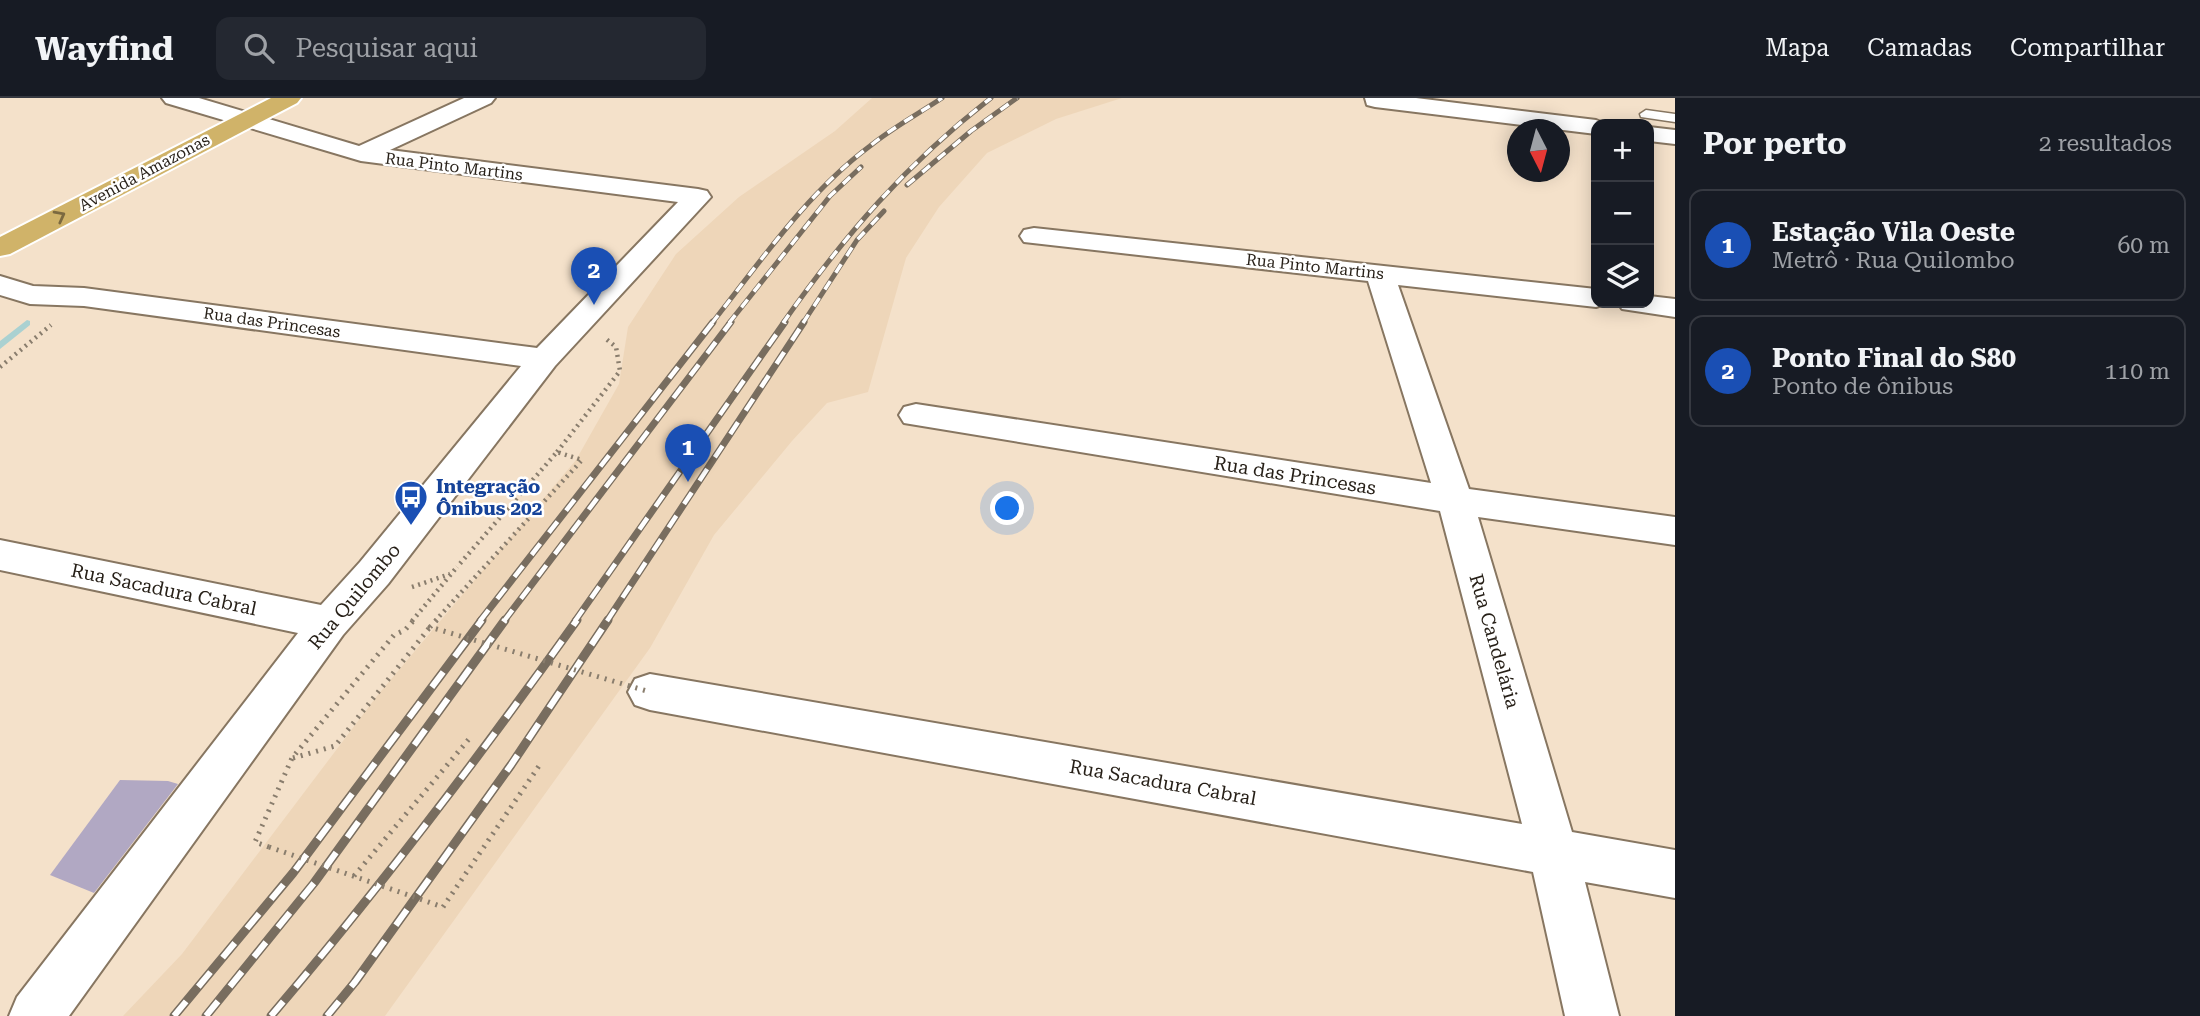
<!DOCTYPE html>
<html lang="pt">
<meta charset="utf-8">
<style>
:root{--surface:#171b24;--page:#242831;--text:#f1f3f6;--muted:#9ea1a6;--line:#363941;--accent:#0f766e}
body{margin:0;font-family:"Roboto Serif",serif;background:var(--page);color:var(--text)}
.controls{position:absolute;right:21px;top:21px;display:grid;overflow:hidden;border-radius:14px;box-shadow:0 4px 18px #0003}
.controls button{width:63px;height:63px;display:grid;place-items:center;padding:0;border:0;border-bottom:2px solid var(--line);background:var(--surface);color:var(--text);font:35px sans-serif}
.compass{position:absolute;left:1507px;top:21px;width:63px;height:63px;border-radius:50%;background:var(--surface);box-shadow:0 4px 18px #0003;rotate:174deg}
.you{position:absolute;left:1008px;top:411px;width:24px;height:24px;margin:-18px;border:5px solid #fff;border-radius:50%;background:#1a73e8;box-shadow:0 0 0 10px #1a73e833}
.badge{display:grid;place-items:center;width:46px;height:46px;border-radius:50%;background:var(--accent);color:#fff;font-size:23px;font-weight:700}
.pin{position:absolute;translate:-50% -58px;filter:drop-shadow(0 2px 4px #0008)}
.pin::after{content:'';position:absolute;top:37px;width:24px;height:21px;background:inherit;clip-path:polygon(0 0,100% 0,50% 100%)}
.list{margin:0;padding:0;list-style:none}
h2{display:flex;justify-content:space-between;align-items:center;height:91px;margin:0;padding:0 28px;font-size:30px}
h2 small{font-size:23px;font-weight:400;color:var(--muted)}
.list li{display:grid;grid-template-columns:46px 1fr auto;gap:21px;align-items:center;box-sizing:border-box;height:112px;margin:0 14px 14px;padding:0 14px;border:2px solid var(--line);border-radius:14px}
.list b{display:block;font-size:26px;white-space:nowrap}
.list p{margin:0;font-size:23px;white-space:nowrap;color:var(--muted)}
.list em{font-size:23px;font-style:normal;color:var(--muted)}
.icon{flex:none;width:38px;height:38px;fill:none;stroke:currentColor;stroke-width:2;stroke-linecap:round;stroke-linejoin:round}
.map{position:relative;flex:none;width:1675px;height:918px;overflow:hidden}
header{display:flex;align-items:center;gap:42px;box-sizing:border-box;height:98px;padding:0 35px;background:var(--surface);border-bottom:2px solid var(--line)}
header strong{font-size:33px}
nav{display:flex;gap:38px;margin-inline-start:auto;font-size:24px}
.search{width:490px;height:63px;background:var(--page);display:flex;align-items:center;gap:18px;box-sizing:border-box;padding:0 24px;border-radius:14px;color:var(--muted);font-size:26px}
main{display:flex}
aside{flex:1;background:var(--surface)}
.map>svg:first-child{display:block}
.built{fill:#eed6b9}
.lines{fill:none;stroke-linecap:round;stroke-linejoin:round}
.stream{fill:#aad1d1;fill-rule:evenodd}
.building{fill:#b1a8c3}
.lane-casing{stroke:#877661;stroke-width:3}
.street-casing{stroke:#877661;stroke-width:4}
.primary-casing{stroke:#fff;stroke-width:4}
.path-far1{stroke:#897d6d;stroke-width:4.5;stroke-dasharray:2 4.5;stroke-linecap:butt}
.path{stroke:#897d6d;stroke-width:5;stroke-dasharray:2 6;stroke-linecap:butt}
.lane{fill:#fff;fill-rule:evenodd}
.street{fill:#fff;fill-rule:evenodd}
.primary{fill:#d0b369;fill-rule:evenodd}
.rail-far2-casing{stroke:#786d5f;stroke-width:5}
.rail-far1-casing{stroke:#786d5f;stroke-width:7}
.rail-casing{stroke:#786d5f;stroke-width:9}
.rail-far2{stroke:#fff;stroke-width:3.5;stroke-dasharray:10;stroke-linecap:butt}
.rail-far1{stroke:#fff;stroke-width:4.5;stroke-dasharray:14;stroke-linecap:butt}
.rail{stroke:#fff;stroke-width:6;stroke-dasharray:19;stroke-linecap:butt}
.path-bridge-far1{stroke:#897d6d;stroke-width:4.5;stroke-dasharray:2 4.5;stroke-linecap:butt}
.path-bridge{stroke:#897d6d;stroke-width:5;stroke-dasharray:2 6;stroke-linecap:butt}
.oneway{stroke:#7b6940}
.labels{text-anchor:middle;stroke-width:5;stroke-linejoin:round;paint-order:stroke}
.far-street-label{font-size:16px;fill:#261f17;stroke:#fff}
.street-label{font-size:19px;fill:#261f17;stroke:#fff}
.transit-label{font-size:19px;font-weight:bold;fill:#164399;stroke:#fff;text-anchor:start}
</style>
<header>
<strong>Wayfind</strong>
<div class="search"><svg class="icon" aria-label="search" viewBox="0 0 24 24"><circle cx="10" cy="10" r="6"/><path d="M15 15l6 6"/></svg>Pesquisar aqui</div>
<nav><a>Mapa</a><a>Camadas</a><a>Compartilhar</a></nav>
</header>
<main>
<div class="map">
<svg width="1675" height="918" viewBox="0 0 1675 918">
<rect width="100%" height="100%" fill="#f4e1ca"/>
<path class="built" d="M872,0H1122L1056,21L987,55L939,109L906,160L868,294L827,305L792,343L714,437L650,550L385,918H123L182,856L377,598L576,362L619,286L628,229L676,156L739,99L835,33Z"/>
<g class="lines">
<path class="stream" d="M27,222L30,223V227L0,251V243Z"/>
</g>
<path class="building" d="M120,682L168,683L178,686L94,795L50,777Z"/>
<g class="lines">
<defs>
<path id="lane" d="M1646,12L1675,16V24L1641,19L1640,16Z"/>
<g id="street">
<path d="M162,0H199L359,48L464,0H495L491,5L390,52L698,91L707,93L711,99L555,268L388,486L343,537L69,918H9L17,899L298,535L0,472V442L321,507L360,464L521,268L84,208L30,206L0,197V178L33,188L84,190L537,250L678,104L361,63L166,5Z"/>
<path d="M1365,0H1416L1596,22L1606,26H1596V36L1375,9L1367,7Z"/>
<path d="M1649,29L1675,32V46L1649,43Z"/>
<path d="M1034,130L1596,191V205H1608L1596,209L1398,187L1469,391L1675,419V447L1478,419L1572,734L1675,752V800L1585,784L1619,918H1565L1533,774L650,612L635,607L628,594L635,581L650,576L1522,726L1440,413L904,325L899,317L904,309L916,306L1431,385L1368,183L1024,144L1020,138L1024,132Z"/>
<path d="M1649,198L1675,201V219L1622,211L1618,205H1649Z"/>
</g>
<path id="primary" d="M271,0H301L297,5L10,156L0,158V139Z"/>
</defs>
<use href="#lane" class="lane-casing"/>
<use href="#street" class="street-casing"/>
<use href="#primary" class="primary-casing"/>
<g class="path-far1">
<path d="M0,269L51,227"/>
<path d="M557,354L620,273L616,249L606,241"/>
<path d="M412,489L450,476"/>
<path d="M412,523L457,469"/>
</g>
<g class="path">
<path d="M293,660L335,648L430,529"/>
<path d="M269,749L255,744L292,660L394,537L405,532L414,522"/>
<path d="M354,778L469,641"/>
<path d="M443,809L541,665"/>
</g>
<use href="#lane" class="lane"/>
<use href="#street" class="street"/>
<use href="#primary" class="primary"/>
<defs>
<g id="rail-far2">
<path d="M907,87L971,33L1017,0"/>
<path d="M712,225C760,164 807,95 870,48C892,30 918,16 942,0"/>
<path d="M729,225L830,98L861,69"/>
<path d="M783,225C844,138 907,65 991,0"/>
<path d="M803,225L857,142L884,113"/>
</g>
<g id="rail-far1">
<path d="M480,523L713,224"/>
<path d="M504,523L731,224"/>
<path d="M575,523L785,224"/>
<path d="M607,523L804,224"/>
</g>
<g id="rail">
<path d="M174,918L293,775L482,522"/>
<path d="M206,918L314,785L505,522"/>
<path d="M271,918C379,791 480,658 577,522"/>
<path d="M327,918L355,884L511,667L608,522"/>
</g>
</defs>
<use href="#rail-far2" class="rail-far2-casing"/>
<use href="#rail-far1" class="rail-far1-casing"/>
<use href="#rail" class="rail-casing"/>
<use href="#rail-far2" class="rail-far2"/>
<use href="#rail-far1" class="rail-far1"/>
<use href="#rail" class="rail"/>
<path class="path-bridge-far1" d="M435,523L582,362L557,354L457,469"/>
<g class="path-bridge">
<path d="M437,522L430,529L650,594"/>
<path d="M269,749L443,809"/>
</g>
</g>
<defs><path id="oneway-chevron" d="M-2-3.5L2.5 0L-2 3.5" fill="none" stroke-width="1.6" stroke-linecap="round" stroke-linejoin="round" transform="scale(1.75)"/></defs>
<use class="oneway" href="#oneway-chevron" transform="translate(60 118) rotate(-28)"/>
<defs>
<symbol id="bus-pin" viewBox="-11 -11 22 30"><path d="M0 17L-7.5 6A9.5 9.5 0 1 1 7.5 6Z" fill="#1a4fb4" stroke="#fff"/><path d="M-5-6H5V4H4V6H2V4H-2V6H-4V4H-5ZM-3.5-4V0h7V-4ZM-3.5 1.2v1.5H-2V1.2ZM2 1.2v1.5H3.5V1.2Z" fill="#fff"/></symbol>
</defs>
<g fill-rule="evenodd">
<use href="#bus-pin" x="392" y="380" width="38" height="52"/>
</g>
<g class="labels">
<g class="far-street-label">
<text transform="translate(454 68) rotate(7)" y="6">Rua Pinto Martins</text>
<text transform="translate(144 74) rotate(-28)" y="6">Avenida Amazonas</text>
<text transform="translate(1315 168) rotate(6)" y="6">Rua Pinto Martins</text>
<text transform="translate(272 224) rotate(8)" y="6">Rua das Princesas</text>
</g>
<g class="street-label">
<text transform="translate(1295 377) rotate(9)" y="7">Rua das Princesas</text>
<text transform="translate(164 491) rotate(12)" y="7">Rua Sacadura Cabral</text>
<text transform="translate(354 498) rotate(-50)" y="7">Rua Quilombo</text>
<text transform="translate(1495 543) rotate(74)" y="7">Rua Candelária</text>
<text transform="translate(1163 684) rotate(10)" y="7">Rua Sacadura Cabral</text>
</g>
<g class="transit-label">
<text x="436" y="395">Integração<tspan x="436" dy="22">Ônibus 202</tspan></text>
</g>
</g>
</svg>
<div class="controls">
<button>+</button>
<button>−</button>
<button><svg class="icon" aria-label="layers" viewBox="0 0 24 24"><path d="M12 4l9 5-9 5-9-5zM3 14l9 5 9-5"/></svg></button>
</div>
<svg class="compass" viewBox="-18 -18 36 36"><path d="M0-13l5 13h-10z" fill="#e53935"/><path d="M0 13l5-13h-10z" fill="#9ea1a6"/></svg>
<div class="you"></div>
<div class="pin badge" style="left:688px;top:384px;background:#1a4fb4">1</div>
<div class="pin badge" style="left:594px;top:207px;background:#1a4fb4">2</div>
</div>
<aside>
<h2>Por perto<small>2 resultados</small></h2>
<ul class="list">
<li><span class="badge" style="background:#1a4fb4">1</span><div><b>Estação Vila Oeste</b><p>Metrô · Rua Quilombo</p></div><em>60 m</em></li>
<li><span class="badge" style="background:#1a4fb4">2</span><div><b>Ponto Final do S80</b><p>Ponto de ônibus</p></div><em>110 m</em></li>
</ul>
</aside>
</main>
